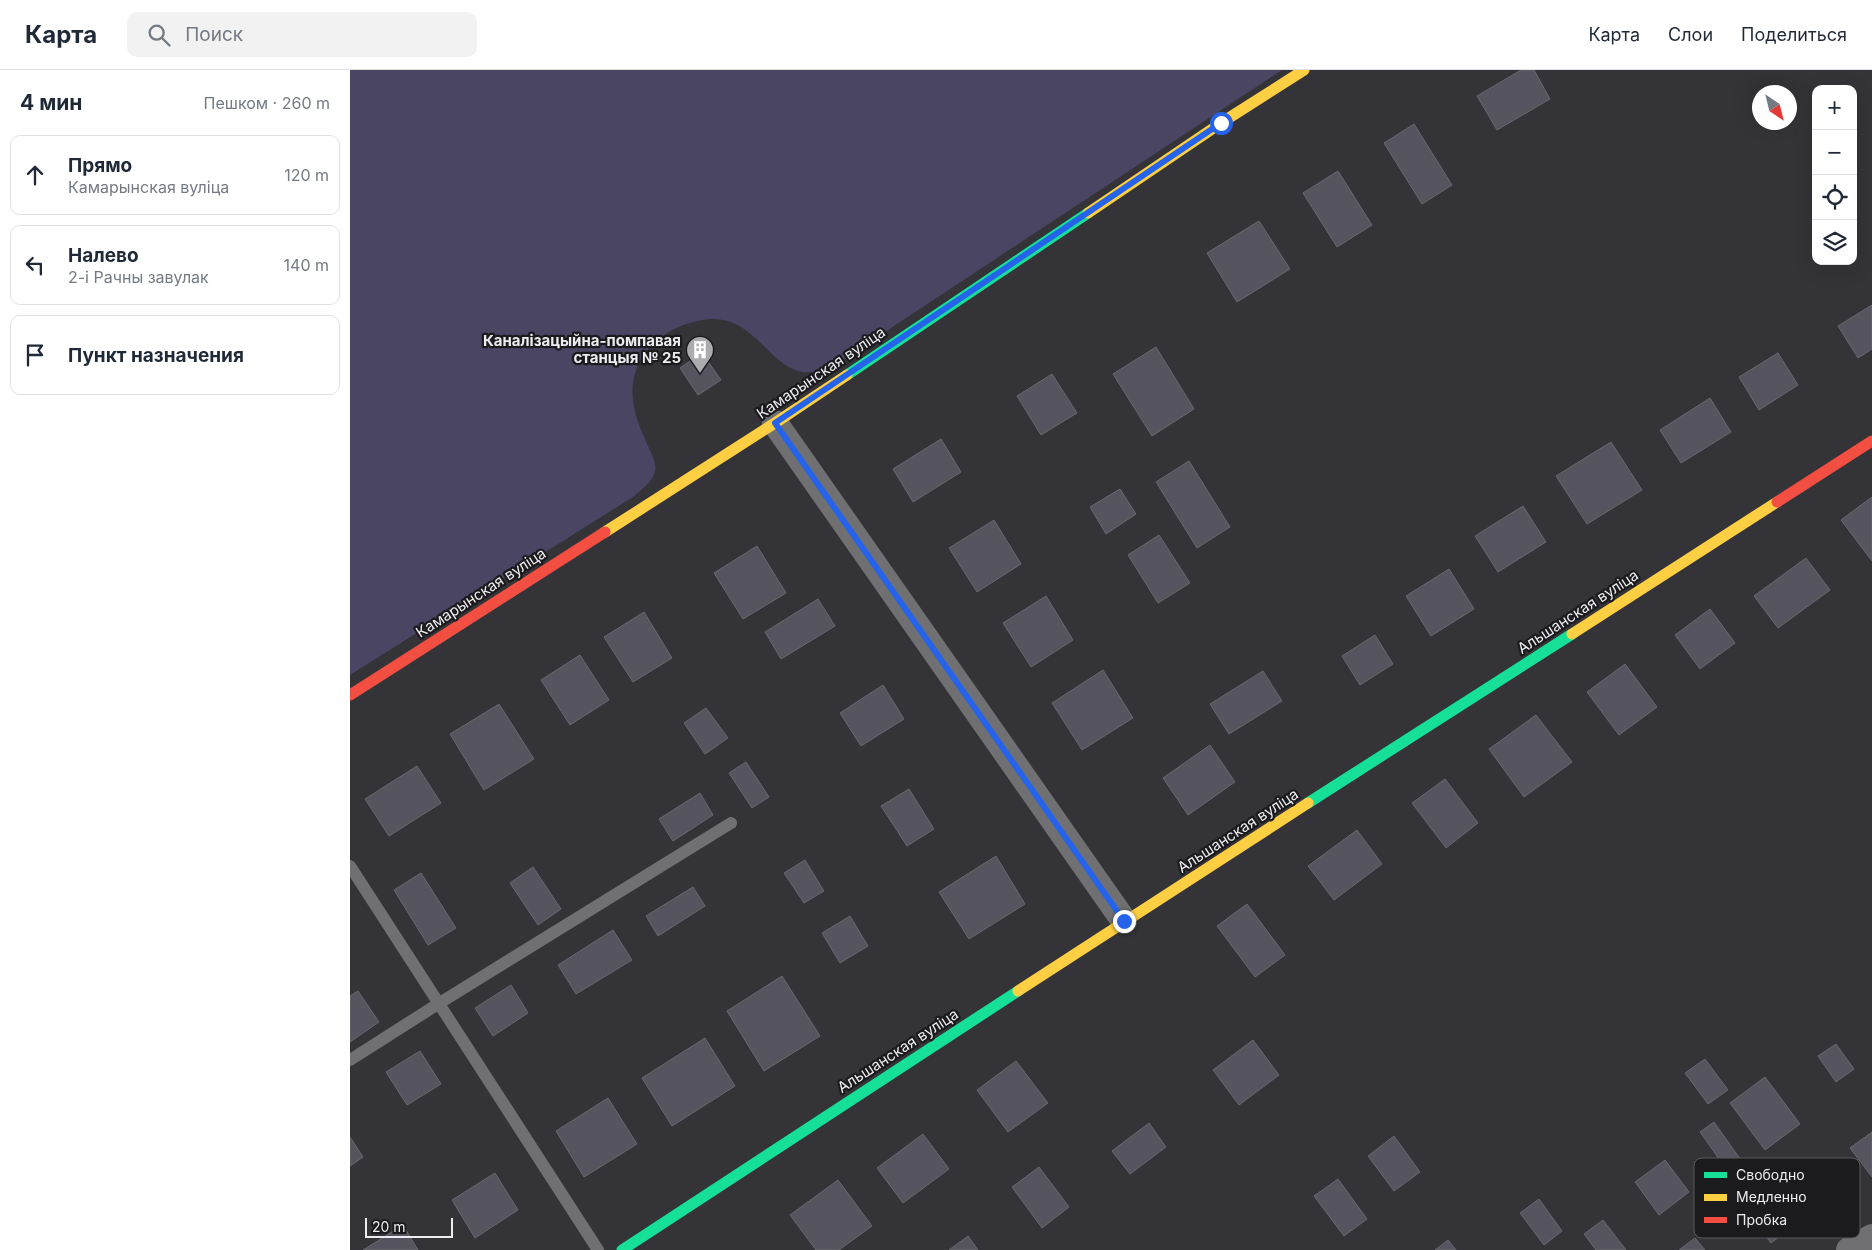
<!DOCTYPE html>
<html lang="ru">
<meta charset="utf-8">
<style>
:root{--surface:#fff;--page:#f2f2f3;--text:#1f2937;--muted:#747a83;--line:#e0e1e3}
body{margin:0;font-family:Inter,sans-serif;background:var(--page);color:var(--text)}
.controls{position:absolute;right:15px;top:15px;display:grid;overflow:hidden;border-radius:10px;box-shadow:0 5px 20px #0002}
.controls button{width:45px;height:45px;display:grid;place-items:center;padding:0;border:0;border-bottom:1px solid var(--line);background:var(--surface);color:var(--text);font:25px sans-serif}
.compass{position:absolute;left:1402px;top:15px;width:45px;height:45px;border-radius:50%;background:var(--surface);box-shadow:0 5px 20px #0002;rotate:145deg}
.scale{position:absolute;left:15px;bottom:12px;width:88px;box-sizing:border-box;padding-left:5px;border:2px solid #ededf1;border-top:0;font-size:14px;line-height:18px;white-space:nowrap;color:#ededf1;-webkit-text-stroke:4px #1b1a1d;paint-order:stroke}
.stop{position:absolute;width:15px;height:15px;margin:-11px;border:4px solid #2563eb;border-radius:50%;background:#fff}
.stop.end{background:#2563eb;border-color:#fff;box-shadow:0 1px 5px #0008}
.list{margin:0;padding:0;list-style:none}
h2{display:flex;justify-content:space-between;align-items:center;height:65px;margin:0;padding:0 20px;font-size:21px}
h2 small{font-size:16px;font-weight:400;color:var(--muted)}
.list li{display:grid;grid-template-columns:32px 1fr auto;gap:15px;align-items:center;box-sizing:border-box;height:80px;margin:0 10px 10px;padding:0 10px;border:1px solid var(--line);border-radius:10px}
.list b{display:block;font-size:19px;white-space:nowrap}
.list p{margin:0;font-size:16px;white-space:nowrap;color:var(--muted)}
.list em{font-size:16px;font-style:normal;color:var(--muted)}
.icon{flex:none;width:28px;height:28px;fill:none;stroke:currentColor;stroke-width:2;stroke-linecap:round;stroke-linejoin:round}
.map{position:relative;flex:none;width:1522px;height:1180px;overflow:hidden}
header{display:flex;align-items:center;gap:30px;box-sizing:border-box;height:70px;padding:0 25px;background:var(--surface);border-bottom:1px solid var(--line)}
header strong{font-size:24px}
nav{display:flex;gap:28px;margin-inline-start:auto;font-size:18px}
.search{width:350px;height:45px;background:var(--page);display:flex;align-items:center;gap:12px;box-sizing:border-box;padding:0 18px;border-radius:10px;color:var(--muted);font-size:19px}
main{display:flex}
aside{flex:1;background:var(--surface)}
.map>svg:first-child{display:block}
.green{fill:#494563}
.building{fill:#56545f;stroke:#69686c}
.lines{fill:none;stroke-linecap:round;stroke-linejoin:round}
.lane{stroke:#707072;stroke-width:12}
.street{stroke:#707072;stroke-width:26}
.fast{stroke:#16e098;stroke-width:11}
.slow{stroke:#ffcf43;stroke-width:11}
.jam{stroke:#f24e42;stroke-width:11}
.route{stroke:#2563eb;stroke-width:6}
.labels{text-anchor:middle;stroke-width:4.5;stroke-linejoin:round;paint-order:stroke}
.poi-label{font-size:15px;font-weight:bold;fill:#ededf1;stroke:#1b1a1d;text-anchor:end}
.street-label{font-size:15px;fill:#ededf1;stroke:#1b1a1d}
.key{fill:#1b1a1d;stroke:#5a595d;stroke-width:1}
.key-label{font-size:14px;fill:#ededf1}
</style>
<header>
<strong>Карта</strong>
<div class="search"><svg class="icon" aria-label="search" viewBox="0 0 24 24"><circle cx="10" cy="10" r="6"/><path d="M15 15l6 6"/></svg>Поиск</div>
<nav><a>Карта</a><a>Слои</a><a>Поделиться</a></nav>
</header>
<main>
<aside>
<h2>4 мин<small>Пешком · 260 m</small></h2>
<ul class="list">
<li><svg class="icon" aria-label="ahead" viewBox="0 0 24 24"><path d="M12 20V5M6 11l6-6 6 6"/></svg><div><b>Прямо</b><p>Камарынская вуліца</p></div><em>120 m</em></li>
<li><svg class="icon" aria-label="left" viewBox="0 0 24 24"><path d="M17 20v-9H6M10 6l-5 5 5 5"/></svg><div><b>Налево</b><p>2-і Рачны завулак</p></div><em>140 m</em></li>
<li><svg class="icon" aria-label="arrive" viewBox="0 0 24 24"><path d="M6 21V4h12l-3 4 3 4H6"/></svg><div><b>Пункт назначения</b></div></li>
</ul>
</aside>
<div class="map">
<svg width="1522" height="1180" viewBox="0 0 1522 1180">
<rect width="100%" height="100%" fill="#343337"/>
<path class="green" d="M0,0H932L491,291C479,296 462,306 448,301C435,297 425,287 415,277C387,249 369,242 331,256C315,262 296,277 289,293C275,322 286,349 298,376C301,383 307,393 305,401C303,412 291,420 283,427L0,605Z"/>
<g class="building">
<path d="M1171,0H1184L1200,29L1147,60L1127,26Z"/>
<path d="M1064,54L1102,115L1072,134L1034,73Z"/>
<path d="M988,101L1022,155L987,177L953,123Z"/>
<path d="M909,151L940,199L887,232L857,183Z"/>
<path d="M1522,235V279L1508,288L1488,256Z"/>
<path d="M806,277L844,339L802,366L763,304Z"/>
<path d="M352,283L371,310L348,325L330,298Z"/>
<path d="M1428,283L1448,315L1409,340L1389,307Z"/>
<path d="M702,304L727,343L691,365L667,326Z"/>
<path d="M1360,328L1381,362L1331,393L1310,360Z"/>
<path d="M591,369L611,402L563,432L543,399Z"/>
<path d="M1261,372L1292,420L1237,454L1206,406Z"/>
<path d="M839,391L880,457L847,478L806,412Z"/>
<path d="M770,419L786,444L756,464L740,437Z"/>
<path d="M1522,427V491L1491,450Z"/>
<path d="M1173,436L1196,472L1148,502L1125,466Z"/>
<path d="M644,450L671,494L627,522L599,478Z"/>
<path d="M809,465L840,513L808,533L778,485Z"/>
<path d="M407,476L436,523L393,549L364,503Z"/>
<path d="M1456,488L1480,520L1428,558L1404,526Z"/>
<path d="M1099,499L1124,539L1081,566L1056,526Z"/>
<path d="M696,526L723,570L681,597L653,553Z"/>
<path d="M468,529L485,556L431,589L415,562Z"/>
<path d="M1360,539L1385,573L1350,599L1325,565Z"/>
<path d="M294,542L322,588L283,612L254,567Z"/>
<path d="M1025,565L1043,594L1010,615L992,586Z"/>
<path d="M230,585L259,630L220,655L191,610Z"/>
<path d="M1275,594L1307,637L1269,665L1237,622Z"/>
<path d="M753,600L783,648L732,680L702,633Z"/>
<path d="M913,601L932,631L879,664L860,634Z"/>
<path d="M533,615L554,649L511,676L490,643Z"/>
<path d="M149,634L184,689L134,720L100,664Z"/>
<path d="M356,638L378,668L355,684L334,653Z"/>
<path d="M1186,645L1222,692L1174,727L1139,679Z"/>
<path d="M860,675L885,712L838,745L813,708Z"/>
<path d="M396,692L419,727L402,738L379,703Z"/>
<path d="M67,696L91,733L39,766L15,729Z"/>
<path d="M1095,709L1128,753L1096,778L1062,733Z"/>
<path d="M559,719L584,759L557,776L531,736Z"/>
<path d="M350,723L363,745L323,771L309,749Z"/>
<path d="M1007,760L1032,794L984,830L958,796Z"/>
<path d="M646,786L675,834L619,869L589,822Z"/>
<path d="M455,790L474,821L454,833L434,803Z"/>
<path d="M183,797L211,839L188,855L160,813Z"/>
<path d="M71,803L106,858L78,875L44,820Z"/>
<path d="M343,817L355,836L308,866L296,846Z"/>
<path d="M897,834L935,885L905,907L867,856Z"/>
<path d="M500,846L518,876L490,893L472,863Z"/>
<path d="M263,860L282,890L226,924L208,895Z"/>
<path d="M432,906L470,966L414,1001L377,941Z"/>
<path d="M161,915L178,943L143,966L125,938Z"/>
<path d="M8,921L29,952L0,972V926Z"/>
<path d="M355,968L385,1016L322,1056L292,1008Z"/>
<path d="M903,970L929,1005L889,1035L863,1000Z"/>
<path d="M1486,974L1504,999L1486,1012L1468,986Z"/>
<path d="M70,981L91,1014L57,1035L36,1002Z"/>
<path d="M1355,989L1378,1020L1358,1034L1335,1003Z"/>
<path d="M666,991L698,1033L658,1062L627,1020Z"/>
<path d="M1415,1007L1450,1054L1415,1080L1380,1033Z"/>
<path d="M258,1028L287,1074L234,1107L206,1061Z"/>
<path d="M1364,1052L1393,1093L1379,1103L1350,1062Z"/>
<path d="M799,1053L816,1077L780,1104L762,1081Z"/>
<path d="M1522,1062V1107L1500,1078Z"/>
<path d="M573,1064L599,1099L553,1133L527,1098Z"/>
<path d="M1044,1066L1070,1102L1044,1121L1018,1086Z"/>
<path d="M0,1067L13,1087L0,1096Z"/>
<path d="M1315,1090L1339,1122L1309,1145L1285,1112Z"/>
<path d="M689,1097L719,1137L692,1158L662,1117Z"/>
<path d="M145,1103L168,1140L125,1168L102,1130Z"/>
<path d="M988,1109L1017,1149L994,1166L964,1126Z"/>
<path d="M488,1110L522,1156L489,1180H466L440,1145Z"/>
<path d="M1413,1118L1442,1157L1421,1173L1392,1134Z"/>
<path d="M1189,1129L1212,1161L1194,1175L1170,1143Z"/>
<path d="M1253,1150L1276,1180H1246L1234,1164Z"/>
<path d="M53,1155L68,1180H13Z"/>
<path d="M618,1166L628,1180H599Z"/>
<path d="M1345,1168L1355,1180H1329Z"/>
<path d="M1098,1170L1106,1180H1085Z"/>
</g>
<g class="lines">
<g class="lane">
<path d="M0,796L248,1180"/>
<path d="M0,990L88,934L381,753"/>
</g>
<g class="street">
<path d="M425,353L774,851"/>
<path d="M1499,1180L1522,1167"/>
</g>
<g class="fast">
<path d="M497,305L738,143"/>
<path d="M958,733L1222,564"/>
<path d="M272,1180L668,921"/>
</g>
<g class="slow">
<path d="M738,143L871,53L954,0"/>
<path d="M255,462L425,353L497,305"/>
<path d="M1222,564L1427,432"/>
<path d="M668,921L958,733"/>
</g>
<g class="jam">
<path d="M1427,432L1522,371"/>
<path d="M0,625L255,462"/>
</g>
</g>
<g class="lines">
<path class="route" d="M774,851L425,353L871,53"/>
</g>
<defs>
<symbol id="building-pin" viewBox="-11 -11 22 30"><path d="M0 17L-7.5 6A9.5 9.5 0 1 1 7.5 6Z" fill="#acacb0" stroke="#1b1a1d"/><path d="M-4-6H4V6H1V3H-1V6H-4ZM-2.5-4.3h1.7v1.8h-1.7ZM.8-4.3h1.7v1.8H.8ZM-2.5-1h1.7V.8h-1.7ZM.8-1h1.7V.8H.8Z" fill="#fff"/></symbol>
</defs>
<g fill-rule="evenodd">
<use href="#building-pin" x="334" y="264" width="32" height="43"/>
</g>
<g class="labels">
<g class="poi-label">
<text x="331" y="276">Каналізацыйна-помпавая<tspan x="331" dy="17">станцыя № 25</tspan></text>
</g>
<g class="street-label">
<text transform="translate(471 303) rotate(-34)" y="5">Камарынская вуліца</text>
<text transform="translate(131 523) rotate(-33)" y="5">Камарынская вуліца</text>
<text transform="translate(1228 542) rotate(-33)" y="5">Альшанская вуліца</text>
<text transform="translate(888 761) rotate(-33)" y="5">Альшанская вуліца</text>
<text transform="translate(548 981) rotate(-33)" y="5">Альшанская вуліца</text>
</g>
</g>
<rect x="1344" y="1088" width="166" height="80" rx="8" class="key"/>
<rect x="1354" y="1102" width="23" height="6" fill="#16e098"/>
<rect x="1354" y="1124" width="23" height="7" fill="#ffcf43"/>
<rect x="1354" y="1147" width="23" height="6" fill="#f24e42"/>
<g class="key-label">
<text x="1386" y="1110">Свободно</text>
<text x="1386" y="1132">Медленно</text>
<text x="1386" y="1155">Пробка</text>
</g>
</svg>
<div class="controls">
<button>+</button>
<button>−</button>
<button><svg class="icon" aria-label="locate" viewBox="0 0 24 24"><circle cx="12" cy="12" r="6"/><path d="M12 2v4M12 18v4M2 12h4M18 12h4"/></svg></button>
<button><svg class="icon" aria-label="layers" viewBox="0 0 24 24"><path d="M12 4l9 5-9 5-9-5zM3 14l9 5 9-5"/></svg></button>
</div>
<svg class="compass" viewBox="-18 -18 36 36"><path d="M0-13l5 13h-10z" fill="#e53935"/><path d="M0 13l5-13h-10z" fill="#747a83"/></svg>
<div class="scale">20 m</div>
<div class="stop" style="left:871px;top:53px"></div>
<div class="stop end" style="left:774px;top:851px"></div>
</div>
</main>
